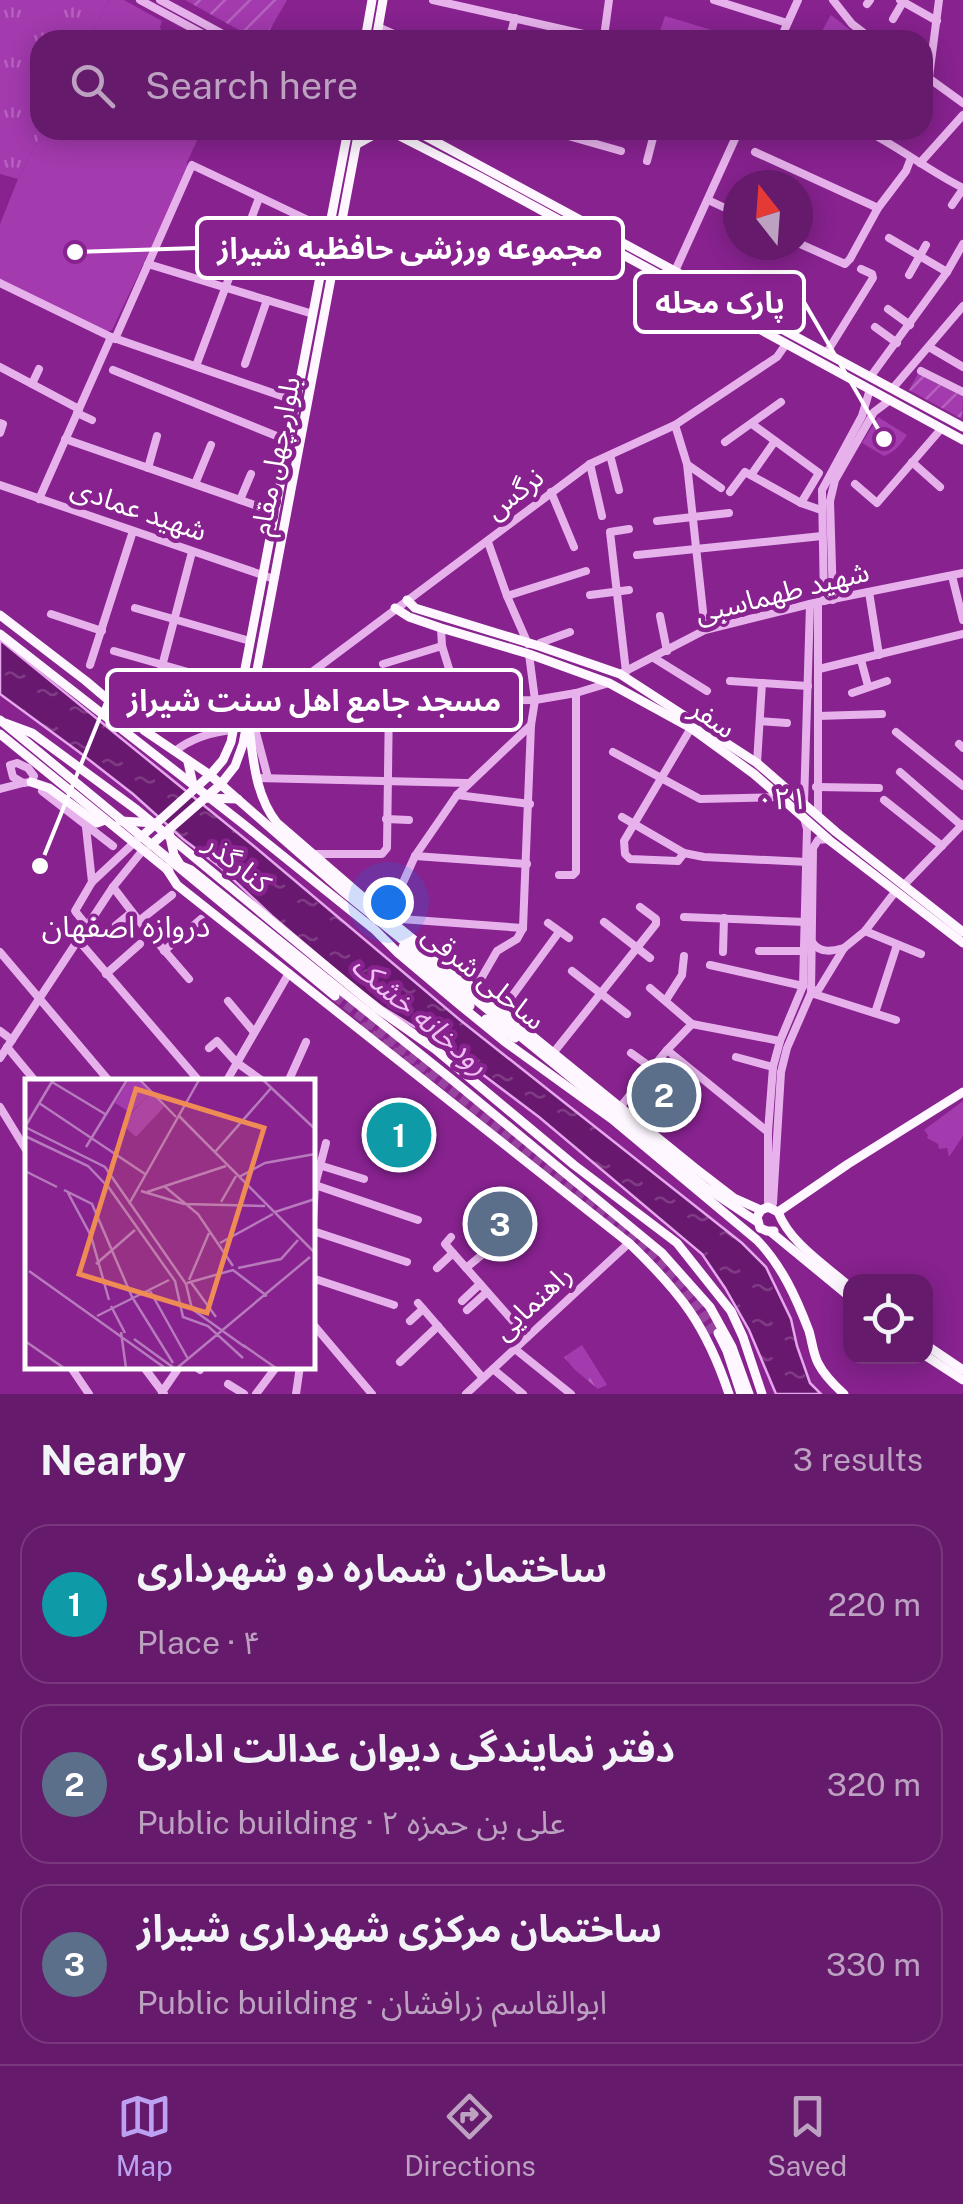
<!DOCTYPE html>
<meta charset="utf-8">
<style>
:root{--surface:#651a6b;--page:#6b2371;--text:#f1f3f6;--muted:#bca1c1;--line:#79387e;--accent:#bca0f2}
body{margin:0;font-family:"Public Sans","Noto Sans Arabic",sans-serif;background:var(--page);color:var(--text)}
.controls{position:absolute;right:30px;bottom:30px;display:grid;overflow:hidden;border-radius:20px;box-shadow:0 5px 25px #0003}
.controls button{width:90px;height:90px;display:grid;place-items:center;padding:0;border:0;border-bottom:2px solid var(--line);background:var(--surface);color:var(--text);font:50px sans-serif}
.compass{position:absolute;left:723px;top:170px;width:90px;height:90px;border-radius:50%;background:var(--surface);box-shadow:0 5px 25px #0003;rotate:343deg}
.you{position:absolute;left:388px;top:902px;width:35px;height:35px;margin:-25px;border:8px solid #fff;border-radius:50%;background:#1a73e8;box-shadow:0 0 0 15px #1a73e833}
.badge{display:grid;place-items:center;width:65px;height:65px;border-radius:50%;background:var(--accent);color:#fff;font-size:32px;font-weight:700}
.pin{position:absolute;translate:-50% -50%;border:5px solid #fff;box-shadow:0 2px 10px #0006}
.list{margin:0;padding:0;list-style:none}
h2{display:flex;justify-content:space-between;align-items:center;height:130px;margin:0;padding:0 40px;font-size:42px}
h2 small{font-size:32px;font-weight:400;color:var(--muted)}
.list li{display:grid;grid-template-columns:65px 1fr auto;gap:30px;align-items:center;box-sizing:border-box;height:160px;margin:0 20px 20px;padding:0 20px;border:2px solid var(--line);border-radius:30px}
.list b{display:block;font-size:38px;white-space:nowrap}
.list p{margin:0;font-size:32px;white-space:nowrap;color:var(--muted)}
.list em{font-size:32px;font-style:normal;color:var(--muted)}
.icon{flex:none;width:55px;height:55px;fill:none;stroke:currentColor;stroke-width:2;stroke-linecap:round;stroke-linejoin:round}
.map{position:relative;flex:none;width:963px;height:1394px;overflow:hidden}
.search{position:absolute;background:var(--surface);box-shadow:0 5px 25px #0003;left:30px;right:30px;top:30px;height:110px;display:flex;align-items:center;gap:25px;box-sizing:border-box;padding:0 35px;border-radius:30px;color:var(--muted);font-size:38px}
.sheet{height:670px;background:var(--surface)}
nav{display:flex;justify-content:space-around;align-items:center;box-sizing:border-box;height:140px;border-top:2px solid var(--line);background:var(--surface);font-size:28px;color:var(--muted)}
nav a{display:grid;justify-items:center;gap:5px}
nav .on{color:var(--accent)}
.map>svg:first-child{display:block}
.grass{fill:#a33aae}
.forest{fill:url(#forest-firs)}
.park{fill:url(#park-tufts)}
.garden{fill:url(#garden-furrows)}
.water{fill:url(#water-ripples);stroke:#e6a6ed;stroke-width:2.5}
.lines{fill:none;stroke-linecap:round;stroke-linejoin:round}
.major-tunnel{stroke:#9943a0;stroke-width:9;stroke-dasharray:9 4.5;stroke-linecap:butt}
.minor{stroke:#e7b2ec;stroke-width:8}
.major{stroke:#fef7ff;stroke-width:9}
.major-bridge{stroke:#fef7ff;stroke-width:9}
.labels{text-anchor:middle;stroke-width:9;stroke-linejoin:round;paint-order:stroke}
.street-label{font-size:28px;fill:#fff;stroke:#87228f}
.neighbourhood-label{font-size:30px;fill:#fff;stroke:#87228f}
.water-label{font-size:30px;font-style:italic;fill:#eebef3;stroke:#87228f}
.inset-road{fill:none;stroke:#b77abc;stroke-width:2.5}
.view{fill:#ef8b55;fill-opacity:0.15;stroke:#ef8b55;stroke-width:5}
.inset-edge{fill:none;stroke:#fff;stroke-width:5}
.leader{fill:none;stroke:#fff;stroke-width:4}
.callout-dot{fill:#fff;stroke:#87228f;stroke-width:4}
.callout{fill:#87228f;stroke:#fff;stroke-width:4}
.callout-label{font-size:30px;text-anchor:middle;font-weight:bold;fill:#fff}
</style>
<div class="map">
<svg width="963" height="1394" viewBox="0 0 963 1394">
<defs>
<pattern id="forest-firs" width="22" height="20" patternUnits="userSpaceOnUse" patternTransform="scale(2.5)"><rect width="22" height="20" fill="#a33aae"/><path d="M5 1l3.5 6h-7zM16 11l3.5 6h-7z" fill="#b561be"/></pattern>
<pattern id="park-tufts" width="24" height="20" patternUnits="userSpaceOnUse" patternTransform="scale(2.5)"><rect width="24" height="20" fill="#a33aae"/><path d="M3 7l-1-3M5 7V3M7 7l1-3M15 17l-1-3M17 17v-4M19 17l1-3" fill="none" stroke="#b561be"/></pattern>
<pattern id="garden-furrows" width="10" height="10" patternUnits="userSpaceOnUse" patternTransform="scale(2.5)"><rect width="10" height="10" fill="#a33aae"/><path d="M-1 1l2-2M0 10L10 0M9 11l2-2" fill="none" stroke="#b561be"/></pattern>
<pattern id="water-ripples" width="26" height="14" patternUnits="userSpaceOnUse" patternTransform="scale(2.5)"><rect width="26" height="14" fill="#68186e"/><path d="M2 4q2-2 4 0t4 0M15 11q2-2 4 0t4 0" fill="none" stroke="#7f3b84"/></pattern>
</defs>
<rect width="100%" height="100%" fill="#87228f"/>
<g class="grass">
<path d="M109,0H124L162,21L160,27L165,40H89Z"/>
<path d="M665,16L725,34L723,40H657Z"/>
<path d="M43,130H202L187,162V172L112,330L106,332L0,280V224L18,179Z"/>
<path d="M963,1101V1136L949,1157L947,1148L939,1149L938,1144L927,1138L928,1135L924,1130Z"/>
</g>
<path class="forest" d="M582,1345L607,1385L598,1389L575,1370L564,1357Z"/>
<g class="park">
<path d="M0,0H109L89,40H40V130H43L18,179L0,174Z"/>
<path d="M831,15L863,40H817Z"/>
<path d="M878,417L907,435C901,444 895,452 884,456L862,443Z"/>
</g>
<g class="garden">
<path d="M185,0H287L264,40H257Z"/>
<path d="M919,372L963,397L962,419L909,390Z"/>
</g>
<path class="water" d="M0,640L255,847L460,1020L742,1243L766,1267L791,1319L797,1346L810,1383L821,1394H776L749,1330L725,1288L702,1254L539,1117L441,1043L382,1007L348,981L272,916L220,867L183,839L133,794L79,752L0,694Z"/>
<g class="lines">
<g class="major-tunnel">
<path d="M335,996C405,1052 474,1108 543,1164C606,1215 675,1264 718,1333"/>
<path d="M361,1025L431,1081"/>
<path d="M683,1293L710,1335"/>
</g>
<g class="minor">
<path d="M140,0L214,40"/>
<path d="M160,0L234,40"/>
<path d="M433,0L610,40"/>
<path d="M714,0L787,23"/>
<path d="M833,0L852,24L873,40"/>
<path d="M900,0L937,21"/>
<path d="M867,4L870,0"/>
<path d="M893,19L903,2"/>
<path d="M378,27L407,40"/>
<path d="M604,37L609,0"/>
<path d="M912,39L914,40"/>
<path d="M509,40L515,18"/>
<path d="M780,40L798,0"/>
<path d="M923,74L963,103"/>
<path d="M929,77L939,0"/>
<path d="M547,130L621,151"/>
<path d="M687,130L707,136"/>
<path d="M865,130C899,147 929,171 963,188"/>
<path d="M755,152L878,208"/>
<path d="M647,161L655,130"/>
<path d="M920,163L963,115"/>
<path d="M708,200L738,214"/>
<path d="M952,205L963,189"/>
<path d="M213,228L246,237"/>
<path d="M889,238L947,272"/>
<path d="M798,243L845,264L850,259L878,208L906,171L911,158"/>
<path d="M148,264L313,314"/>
<path d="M675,271L739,130"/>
<path d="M909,275L926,245"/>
<path d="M0,283L111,337L296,401"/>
<path d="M888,309L910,325"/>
<path d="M875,327L897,343"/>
<path d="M115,339L192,165L329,230"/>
<path d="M929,347L963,367"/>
<path d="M827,352L873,278L872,274L861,269"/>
<path d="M245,364L267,300"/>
<path d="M196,366L259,198"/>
<path d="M0,367L79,409"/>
<path d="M113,370L289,441"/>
<path d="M921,371L963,392"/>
<path d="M871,376L947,272L963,244"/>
<path d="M32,384L39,369"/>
<path d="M893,388L963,306"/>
<path d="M77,413L92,420"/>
<path d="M0,423L3,424L0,433"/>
<path d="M752,424L819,473L801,503"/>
<path d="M675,425L687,464L705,630"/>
<path d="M65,439L275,512"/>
<path d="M725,442L781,402"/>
<path d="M610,455L619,490"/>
<path d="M912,462L940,487"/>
<path d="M590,464L602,516"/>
<path d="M688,465L721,488"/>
<path d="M148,468L157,436"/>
<path d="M751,475L775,441"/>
<path d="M195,484L211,445"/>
<path d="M855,484L877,503L941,429"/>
<path d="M0,485L274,579"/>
<path d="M551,492L574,547"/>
<path d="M730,492L745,472L801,503L821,510"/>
<path d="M39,499L111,337"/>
<path d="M240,500L251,474"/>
<path d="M657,521L729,513"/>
<path d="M488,542L507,596L528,644"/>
<path d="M637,555L822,536"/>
<path d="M952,576L963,620"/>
<path d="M869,592L879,655"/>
<path d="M590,595L629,590"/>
<path d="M507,596L586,571"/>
<path d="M833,600L830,501L835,480L874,412L890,400"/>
<path d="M824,601L822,490L862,416L870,389"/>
<path d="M135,608L250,641"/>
<path d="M51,614L102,631"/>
<path d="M660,616L667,651"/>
<path d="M441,628L442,646L459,701"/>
<path d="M539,646L540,643L570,632"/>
<path d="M114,651L241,687"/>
<path d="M654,658L707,691"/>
<path d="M861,660L868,686"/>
<path d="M383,664L442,646"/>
<path d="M90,665L133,531"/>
<path d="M819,669L963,634"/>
<path d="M626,672L610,532L629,529"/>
<path d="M620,674L705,630L818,602L963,573"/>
<path d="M730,681L808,686"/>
<path d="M852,693L887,681"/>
<path d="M252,695L459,701L535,700L576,693L609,683"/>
<path d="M280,696L590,464L675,425L777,357L786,344"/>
<path d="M250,710L268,778"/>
<path d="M818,716L882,714"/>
<path d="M760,721L787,723"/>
<path d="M145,731L192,552"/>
<path d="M896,732L963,786"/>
<path d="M959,744L963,748"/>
<path d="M175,751C192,738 212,732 233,730"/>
<path d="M613,752L700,799L781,797"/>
<path d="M17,763L28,768L34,776L31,782L23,783L13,777L10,765Z"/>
<path d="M757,763L762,683"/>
<path d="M900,772L961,825"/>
<path d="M257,778L467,783"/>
<path d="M816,787L879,788"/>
<path d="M0,789L23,783"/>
<path d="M42,791L113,846"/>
<path d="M457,795L530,804"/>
<path d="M884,800L942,846"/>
<path d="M804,804L810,604"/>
<path d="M818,816V602"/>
<path d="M622,817L684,853L704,857L807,862"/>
<path d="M386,819L409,820"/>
<path d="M86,827L92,882"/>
<path d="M684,853L678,861L630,859L625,854L624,841L691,728"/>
<path d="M312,854H382L387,848L389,700"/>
<path d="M415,856L527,864"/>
<path d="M559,875H573L576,872V693"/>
<path d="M904,885L963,824"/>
<path d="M113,887L139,921L189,979"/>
<path d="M684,917L805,922"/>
<path d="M139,921L172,895"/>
<path d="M604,922L650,958"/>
<path d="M548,923L569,938"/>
<path d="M116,925L132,912"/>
<path d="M87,926L75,911L92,882L138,839"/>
<path d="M523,928L387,918L415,856L457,795L531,725"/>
<path d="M523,928L531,725L535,700L529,654"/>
<path d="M865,931L921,954"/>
<path d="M79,941L200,1082"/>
<path d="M812,942C820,954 833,951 844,948"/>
<path d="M164,951L201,919"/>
<path d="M759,951H804"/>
<path d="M0,952L110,1082"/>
<path d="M723,952L724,918"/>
<path d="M710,965L803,986"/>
<path d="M572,971L627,1014"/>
<path d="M106,974L140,944"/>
<path d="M650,988L692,1024"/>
<path d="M475,989L497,951L517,939L523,928"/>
<path d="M811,993L819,989L844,948L865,931L895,892"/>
<path d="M811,993L896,1020"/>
<path d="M666,1000L682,975L684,956"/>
<path d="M228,1001L253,1031"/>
<path d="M502,1010L559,932"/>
<path d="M875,1013L897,945"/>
<path d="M692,1024L780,1041"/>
<path d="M0,1031L12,1040"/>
<path d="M7,1047L36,1082"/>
<path d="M209,1048L217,1041L236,1062L264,1082"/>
<path d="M667,1050L768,1132"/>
<path d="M554,1052L656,924V919L640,907"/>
<path d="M631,1053L652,1068"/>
<path d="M736,1057L773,1067"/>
<path d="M0,1058L113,887L143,850"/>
<path d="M226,1082L289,973"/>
<path d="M288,1082L306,1042"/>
<path d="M621,1106L667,1050L692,1024"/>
<path d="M0,1107L28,1153"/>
<path d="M319,1165L364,1179"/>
<path d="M315,1185L418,1220"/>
<path d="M773,1203L781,1072L787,1048L811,993L813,848L818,840L828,839"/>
<path d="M768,1207V1132L773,1067L780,1041L803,986L807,829L804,818"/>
<path d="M313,1231L407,1262"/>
<path d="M451,1237L445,1244L527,1337"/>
<path d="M312,1240L315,1185L326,1143"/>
<path d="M437,1268L453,1253"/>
<path d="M466,1268L483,1254"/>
<path d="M312,1278L394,1305"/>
<path d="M462,1301L480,1284"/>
<path d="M418,1303L483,1378"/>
<path d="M467,1310L487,1292"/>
<path d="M410,1321L423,1309"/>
<path d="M312,1323L372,1394"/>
<path d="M515,1349L571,1394"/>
<path d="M400,1362L438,1326"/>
<path d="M70,1366L89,1394"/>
<path d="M143,1366L164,1394"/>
<path d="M195,1366L200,1370"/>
<path d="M493,1369L523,1394"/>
<path d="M228,1384L244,1394"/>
<path d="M162,1392L180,1366"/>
<path d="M256,1394L277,1366"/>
<path d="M296,1394L300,1366"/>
<path d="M466,1394L629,1243"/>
</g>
<g class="major">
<path d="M365,40L372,0"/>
<path d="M376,40L383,0"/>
<path d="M388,130L480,177L963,440"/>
<path d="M414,130L963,427"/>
<path d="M357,144L377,133H391"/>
<path d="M407,600L415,608L539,646L620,674L757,763L836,832L963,932"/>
<path d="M395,608L409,617L441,628L529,654L609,683L691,728L754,774L829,840L963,943"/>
<path d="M0,615L86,681L145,731L210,775L345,893L705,1187L756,1221"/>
<path d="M0,634L242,823L375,930L398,953L461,1006L504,1041L612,1119L757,1240C782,1266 796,1297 809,1331C812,1341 813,1353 818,1363C824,1375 834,1385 844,1394"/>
<path d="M248,719C253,755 254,794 277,823L387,918L695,1168L734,1198L761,1210"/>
<path d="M0,720L335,996"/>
<path d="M5,723L32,733L137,810L378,1009L435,1049L574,1165L677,1243L731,1311L743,1337L762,1394"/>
<path d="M0,734L169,871"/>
<path d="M210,775L223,760L231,742L348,130"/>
<path d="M31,782L49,788L97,823L105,820"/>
<path d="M220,785L235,766L243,744L359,130"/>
<path d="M172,862L191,870L450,1078L662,1253L710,1307L732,1347L749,1394"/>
<path d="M166,868L177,885L629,1243C681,1293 706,1325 729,1394"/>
<path d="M403,947L470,1006"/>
<path d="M486,1019L515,1038"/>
<path d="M778,1212L848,1164L963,1092"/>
<path d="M778,1212C790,1243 825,1265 850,1287"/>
<path d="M774,1231H767L760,1228L757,1217L761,1210L768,1207L778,1212"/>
<path d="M771,1232L850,1297"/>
<path d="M718,1333L727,1351L741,1394"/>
<path d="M926,1345L963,1370"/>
<path d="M926,1356L963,1380"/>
</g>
<g class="major-bridge">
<path d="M188,762L194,789"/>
<path d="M205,798L238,799"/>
<path d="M120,821L157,823"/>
<path d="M169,832L174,855L181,866"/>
<path d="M141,837L210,775"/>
<path d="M151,845L220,785"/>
</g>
</g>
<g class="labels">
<g class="street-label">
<text transform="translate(275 456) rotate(-79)" y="10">بلوار چهل مقام</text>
<text transform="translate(514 493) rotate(-38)" y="10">نرگس</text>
<text transform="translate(139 509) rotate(19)" y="10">شهید عمادی</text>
<text transform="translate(782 592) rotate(-14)" y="10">شهید طهماسبی</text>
<text transform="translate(713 718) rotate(34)" y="10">سفر</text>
<text transform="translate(238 863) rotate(39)" y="10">کنارگذر</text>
<text transform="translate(484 977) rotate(39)" y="10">ساحلی شرقی</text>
<text transform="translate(532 1302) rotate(-43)" y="10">راهنمایی</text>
</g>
<g class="neighbourhood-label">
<text x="782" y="809">۰۲۱</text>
<text x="126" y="937">دروازه اصفهان</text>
</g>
<g class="water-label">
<text transform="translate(420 1015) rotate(40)" y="10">رودخانه خشک</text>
</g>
</g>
<g transform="translate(25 1079)">
<rect width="290" height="290" fill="#87228f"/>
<path d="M126,13L139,28L111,58L97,45Z" fill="#a33aae"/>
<path d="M104,1H114L126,13L106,34L90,24Z" fill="#a33aae"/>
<path class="inset-road" d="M115,1L151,38M238,1L290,50M27,3L80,35M14,24L120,95M154,37L290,174M0,48L80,88L161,205L167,230L220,268M0,48L28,1M0,57L63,87L84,109M61,68L102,1M190,73L247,8M0,92L32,108M214,98L240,84L290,75M82,106L150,202L158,238L183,247L218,279M139,107L173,135L208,187M39,111L67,125L107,218L148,284M116,112L159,125L240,127M122,113L201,87M43,114L66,157L84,221M196,123L211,97M104,125L174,1M250,133L290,120M195,164L248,135M71,185L110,151M213,189L256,180L273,161M4,192L140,289M164,201L184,154M165,202L191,238M162,204L208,191L242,217M124,210L163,280M86,227L100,254M72,237L144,201M96,253L101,289M109,260L149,289M0,262L39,289M218,266L251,289M152,289L285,178"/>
<path class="view" d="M111,10L239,49L182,234L54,195Z"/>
<rect width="290" height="290" class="inset-edge"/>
</g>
<path class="leader" d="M75 252L197 248M884 439L804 302M40 866L107 700"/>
<g class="callout-dot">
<circle cx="75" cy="252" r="10"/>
<circle cx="884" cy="439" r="10"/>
<circle cx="40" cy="866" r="10"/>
</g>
<g class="callout">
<rect x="197" y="218" width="426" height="60" rx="10"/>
<rect x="635" y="272" width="169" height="60" rx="10"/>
<rect x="107" y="670" width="414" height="60" rx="10"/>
</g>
<g class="callout-label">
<text x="410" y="259">مجموعه ورزشی حافظیه شیراز</text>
<text x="720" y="313">پارک محله</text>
<text x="314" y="711">مسجد جامع اهل سنت شیراز</text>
</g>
</svg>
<div class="controls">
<button><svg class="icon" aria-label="locate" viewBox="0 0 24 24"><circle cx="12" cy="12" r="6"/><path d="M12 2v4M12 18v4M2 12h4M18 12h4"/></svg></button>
</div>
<svg class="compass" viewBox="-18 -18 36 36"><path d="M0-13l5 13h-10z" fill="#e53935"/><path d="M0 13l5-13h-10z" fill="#bca1c1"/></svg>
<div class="you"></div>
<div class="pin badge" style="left:399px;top:1135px;background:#0f9aa8">1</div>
<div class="pin badge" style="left:664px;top:1095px;background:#5c6f8a">2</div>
<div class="pin badge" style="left:500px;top:1224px;background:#5c6f8a">3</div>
<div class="search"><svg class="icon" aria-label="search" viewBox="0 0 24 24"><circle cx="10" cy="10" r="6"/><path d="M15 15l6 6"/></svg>Search here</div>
</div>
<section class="sheet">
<h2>Nearby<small>3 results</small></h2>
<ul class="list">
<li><span class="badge" style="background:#0f9aa8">1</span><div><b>ساختمان شماره دو شهرداری</b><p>Place · ۴</p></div><em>220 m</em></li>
<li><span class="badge" style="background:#5c6f8a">2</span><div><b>دفتر نمایندگی دیوان عدالت اداری</b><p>Public building · ۲ علی بن حمزه</p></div><em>320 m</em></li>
<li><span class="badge" style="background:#5c6f8a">3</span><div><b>ساختمان مرکزی شهرداری شیراز</b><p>Public building · ابوالقاسم زرافشان</p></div><em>330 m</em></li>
</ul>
</section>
<nav>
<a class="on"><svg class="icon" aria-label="map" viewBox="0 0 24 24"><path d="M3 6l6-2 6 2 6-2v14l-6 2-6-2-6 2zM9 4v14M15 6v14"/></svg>Map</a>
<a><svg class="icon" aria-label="directions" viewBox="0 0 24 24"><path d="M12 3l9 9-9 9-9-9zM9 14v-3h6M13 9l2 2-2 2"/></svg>Directions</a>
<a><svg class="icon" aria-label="saved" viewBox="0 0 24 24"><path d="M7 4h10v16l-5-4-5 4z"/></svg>Saved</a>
</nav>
